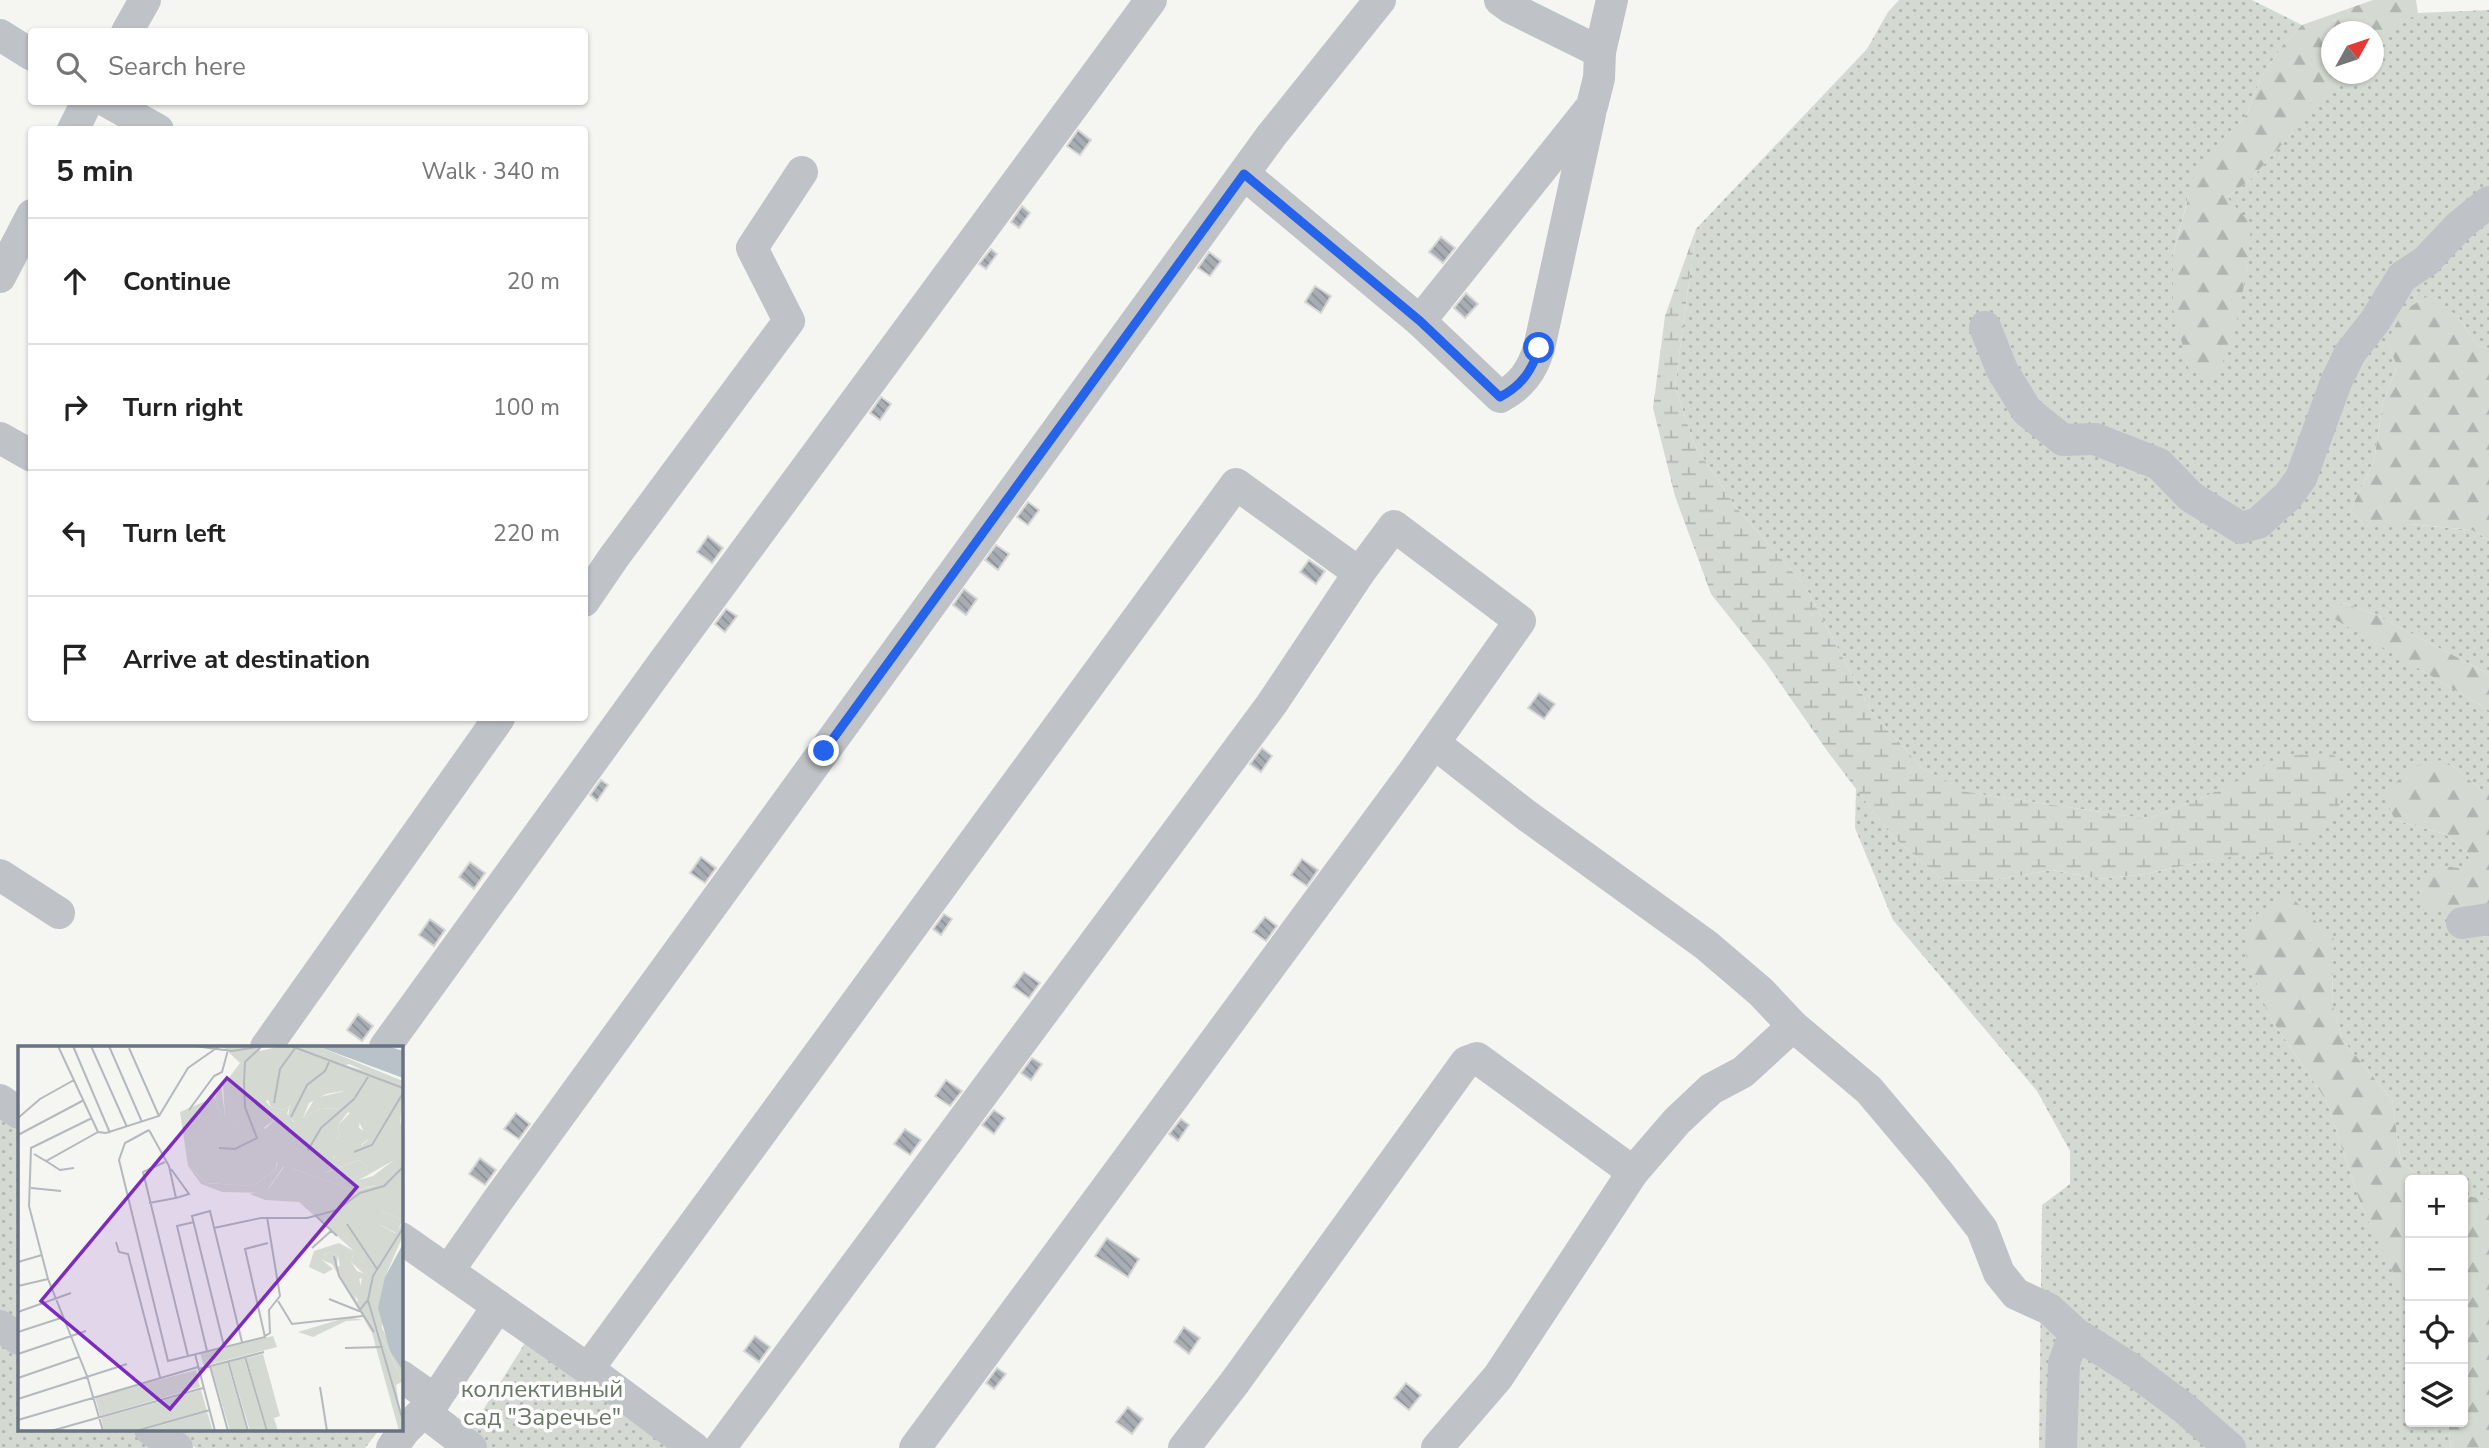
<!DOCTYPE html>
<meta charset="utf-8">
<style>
:root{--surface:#fff;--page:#f6f6f6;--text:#222;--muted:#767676;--line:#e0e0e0}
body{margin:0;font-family:"Nunito Sans",sans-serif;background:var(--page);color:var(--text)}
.controls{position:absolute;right:21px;bottom:21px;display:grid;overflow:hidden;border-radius:7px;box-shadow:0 2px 5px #0004}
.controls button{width:63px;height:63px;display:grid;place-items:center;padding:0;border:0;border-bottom:2px solid var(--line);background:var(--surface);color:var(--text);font:35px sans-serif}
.compass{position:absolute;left:2321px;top:21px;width:63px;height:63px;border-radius:50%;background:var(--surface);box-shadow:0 2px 5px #0004;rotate:50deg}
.stop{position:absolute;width:21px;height:21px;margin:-16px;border:5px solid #2563eb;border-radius:50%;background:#fff}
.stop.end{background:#2563eb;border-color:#fff;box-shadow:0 2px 7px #0008}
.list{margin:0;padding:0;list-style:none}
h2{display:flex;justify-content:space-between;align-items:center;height:91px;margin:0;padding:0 28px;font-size:30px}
h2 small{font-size:23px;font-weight:400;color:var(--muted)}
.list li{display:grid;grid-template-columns:46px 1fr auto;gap:21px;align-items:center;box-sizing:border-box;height:126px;padding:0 28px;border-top:2px solid var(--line)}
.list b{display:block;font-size:26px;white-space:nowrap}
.list em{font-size:23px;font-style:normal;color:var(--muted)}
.icon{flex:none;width:38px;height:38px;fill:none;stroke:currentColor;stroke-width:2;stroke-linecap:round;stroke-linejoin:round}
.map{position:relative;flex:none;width:2489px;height:1448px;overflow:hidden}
.search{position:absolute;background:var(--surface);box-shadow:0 2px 5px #0004;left:28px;top:28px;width:560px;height:77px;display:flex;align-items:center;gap:18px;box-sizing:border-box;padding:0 24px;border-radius:7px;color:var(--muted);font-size:26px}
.panel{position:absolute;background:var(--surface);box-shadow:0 2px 5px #0004;left:28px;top:126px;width:560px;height:595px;border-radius:7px}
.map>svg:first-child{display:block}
.grass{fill:url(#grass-dots)}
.forest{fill:url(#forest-firs)}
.wetland{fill:url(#wetland-marsh)}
.building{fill:url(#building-back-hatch);stroke:#d7d7d5;stroke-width:2}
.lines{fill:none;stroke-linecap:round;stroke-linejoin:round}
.minor{stroke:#bfc2c6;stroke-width:32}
.route{stroke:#2563eb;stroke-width:9}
.labels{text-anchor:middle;stroke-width:7;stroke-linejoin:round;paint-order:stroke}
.park-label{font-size:24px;fill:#677865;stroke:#fff}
.inset-road{fill:none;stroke:#b4b9be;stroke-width:2}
.view{fill:#7b2cbf;fill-opacity:0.15;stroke:#7b2cbf;stroke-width:3.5}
.inset-edge{fill:none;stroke:#677381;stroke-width:3.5}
</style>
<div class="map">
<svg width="2489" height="1448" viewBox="0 0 2489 1448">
<defs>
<pattern id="grass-dots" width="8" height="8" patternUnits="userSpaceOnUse" patternTransform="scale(1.75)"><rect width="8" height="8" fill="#d4dad2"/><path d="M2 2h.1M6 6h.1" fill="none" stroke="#b0b5b0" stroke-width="1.8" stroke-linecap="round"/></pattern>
<pattern id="forest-firs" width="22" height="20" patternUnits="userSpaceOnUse" patternTransform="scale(1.75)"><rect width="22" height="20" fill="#d4dad2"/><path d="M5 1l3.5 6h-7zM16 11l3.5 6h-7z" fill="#b0b5b0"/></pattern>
<pattern id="wetland-marsh" width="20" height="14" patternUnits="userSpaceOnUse" patternTransform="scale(1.75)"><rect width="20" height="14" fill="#d4dad2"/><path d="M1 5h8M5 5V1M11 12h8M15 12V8" fill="none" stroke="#b0b5b0"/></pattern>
<pattern id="building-back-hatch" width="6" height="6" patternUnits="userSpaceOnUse" patternTransform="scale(1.75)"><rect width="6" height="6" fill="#a7adb3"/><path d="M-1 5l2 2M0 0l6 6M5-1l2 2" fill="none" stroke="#8c9197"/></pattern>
</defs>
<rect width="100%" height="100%" fill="#f5f5f2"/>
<g class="grass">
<path d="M1899,0H2252L2302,25L2283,45L2260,79L2247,114L2224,140L2188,197L2173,255V309L2240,298L2248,265L2227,197L2249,181L2344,74H2374V41L2376,39L2418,13L2489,10V349L2477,345L2457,315L2387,341L2397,366L2383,402L2374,461L2350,511L2364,524H2410L2472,530L2489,540V674L2374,614L2344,603L2327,614L2489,710V793H2485L2445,760L2395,820L2445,834L2468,853L2471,870L2489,909V1200L2463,1195V1180H2427L2401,1163L2392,1100L2342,1039L2332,1003L2333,973L2268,1014L2326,1100L2362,1208L2406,1294L2410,1307V1422H2448L2451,1448H2039L2042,1205L2070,1184V1151L2037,1091L1893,920L1855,828L1856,789L1891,835L1944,881L1995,880L2052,870L2100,879L2145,874L2219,858L2213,793L2148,819L1966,792L1922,768L1871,711L1805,586L1735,506L1694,444L1675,386L1696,229L1867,49L1888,12Z"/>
<path d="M0,1111L19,1124V1329L0,1316Z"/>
<path d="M530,1335L681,1448H487L468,1434Z"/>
<path d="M0,1339L19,1352V1429H131L160,1448H0Z"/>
<path d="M167,1429H380L365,1448H196Z"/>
</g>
<g class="forest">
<path d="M2373,0H2416L2418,13L2374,42V32H2332V74H2345L2249,181L2227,197L2251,224L2248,265L2232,345L2212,381L2189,370L2173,309V255L2195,172L2247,114L2260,79L2283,45L2302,25Z"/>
<path d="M2426,297L2457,315L2477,345L2489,349V540L2472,530L2410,524H2364L2350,511L2374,461L2383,402L2397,366L2387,341L2403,311Z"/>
<path d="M2344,603L2374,614L2489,674V710L2326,614Z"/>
<path d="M2445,760L2485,793H2489V909L2448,913L2423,910L2417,882L2438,865L2470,870L2468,853L2445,834L2395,820L2385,799L2395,783L2423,762Z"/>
<path d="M2287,893L2334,939L2332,1002L2342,1039L2392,1100L2401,1163L2427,1180H2410V1307L2362,1208L2326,1100L2268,1014L2245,952L2252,918Z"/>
<path d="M2463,1195L2489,1200V1448H2451L2448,1422H2463Z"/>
</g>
<path class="wetland" d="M1696,229L1675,386L1694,444L1735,506L1805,586L1871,711L1922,768L1967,792L2148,819L2213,793L2282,756L2332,753L2353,775L2333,819L2287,853L2219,858L2145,874L2100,879L2052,870L1995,880L1944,881L1891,835L1828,752L1766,663L1711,594L1675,496L1653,408L1665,316Z"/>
<g class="building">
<path d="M1078,130L1091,140L1080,155L1067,146Z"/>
<path d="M1022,206L1030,213L1019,228L1011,222Z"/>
<path d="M1441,237L1455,248L1443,263L1429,252Z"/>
<path d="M991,249L997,254L986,269L979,264Z"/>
<path d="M1209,252L1221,261L1210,276L1198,268Z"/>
<path d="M1315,286L1331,296L1321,313L1305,302Z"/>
<path d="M1466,293L1478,304L1465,318L1454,308Z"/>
<path d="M881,397L891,404L880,420L870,413Z"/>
<path d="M1028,502L1039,510L1028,525L1017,517Z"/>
<path d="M708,536L723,548L712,563L697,552Z"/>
<path d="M996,545L1009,554L998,570L985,560Z"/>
<path d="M1309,560L1325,571L1316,584L1300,572Z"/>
<path d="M964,589L977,599L966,615L953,605Z"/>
<path d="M726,609L737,616L725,632L715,624Z"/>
<path d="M1539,693L1555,704L1544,719L1528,708Z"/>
<path d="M1262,748L1272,756L1261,772L1250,764Z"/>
<path d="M601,780L608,785L597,801L590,795Z"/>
<path d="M701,857L716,868L705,883L690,873Z"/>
<path d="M1302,859L1318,870L1307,886L1291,875Z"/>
<path d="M470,862L485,873L474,889L459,877Z"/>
<path d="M944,914L952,919L941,935L933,929Z"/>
<path d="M1265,917L1277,926L1266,941L1253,932Z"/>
<path d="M430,919L445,930L434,946L419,935Z"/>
<path d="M1024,972L1040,983L1029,998L1013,987Z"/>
<path d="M358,1014L373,1026L362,1041L347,1030Z"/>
<path d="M1032,1058L1042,1064L1031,1080L1021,1073Z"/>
<path d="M946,1080L962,1091L950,1106L935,1096Z"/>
<path d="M994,1110L1005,1118L994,1134L982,1125Z"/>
<path d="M516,1113L530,1124L519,1139L504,1129Z"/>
<path d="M1181,1119L1189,1125L1178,1141L1169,1134Z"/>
<path d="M905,1129L921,1140L910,1155L894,1144Z"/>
<path d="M480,1158L496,1170L485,1185L469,1174Z"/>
<path d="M1107,1238L1139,1259L1128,1277L1095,1256Z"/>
<path d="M1184,1327L1200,1338L1189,1354L1174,1342Z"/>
<path d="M755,1336L770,1347L759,1362L744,1351Z"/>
<path d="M997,1368L1006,1374L994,1389L986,1383Z"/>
<path d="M1406,1383L1421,1395L1409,1410L1394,1398Z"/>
<path d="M1128,1407L1143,1419L1132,1434L1116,1422Z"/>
</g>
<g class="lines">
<g class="minor">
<path d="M1500,0L1511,8L1600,52"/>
<path d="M127,32L145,0"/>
<path d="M0,35L32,55"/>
<path d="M108,102L158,130"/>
<path d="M73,130L87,102"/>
<path d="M1244,174L1420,321L1592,106L1599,78L1600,52L1612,0"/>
<path d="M0,277L32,215"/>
<path d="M1420,321L1500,397C1521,386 1532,371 1539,348L1590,114"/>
<path d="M1985,327L2002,370L2027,411L2063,440L2095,439L2159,464L2191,497L2241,528L2258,523L2288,496L2301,478L2336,382L2350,353L2375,321L2402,277L2426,261L2459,226L2489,202"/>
<path d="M0,438L32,456"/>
<path d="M584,601L614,557L789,321L752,248L802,172"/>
<path d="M1434,743L1526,815L1706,945L1761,992L1793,1026L1869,1090L1938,1172L1982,1229L1999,1273L2016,1294L2049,1309L2075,1333L2133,1370L2184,1408L2230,1448"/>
<path d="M0,875L59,913"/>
<path d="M2462,923L2489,919"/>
<path d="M266,1047L499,718"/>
<path d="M385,1047L663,663L1151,0"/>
<path d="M0,1100L19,1113"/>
<path d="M401,1238L588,1369L694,1448"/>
<path d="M449,1270L498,1200L1271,136L1380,0"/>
<path d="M0,1326L19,1339"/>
<path d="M588,1369L1236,484L1359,573"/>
<path d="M401,1376L435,1400"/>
<path d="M424,1412L471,1448"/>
<path d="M150,1429L177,1448"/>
<path d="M392,1448L404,1431L435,1400L498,1306"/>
<path d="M720,1448L1271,705L1359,573L1394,526L1520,621L1412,774L915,1448"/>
<path d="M1184,1448L1235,1382L1466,1062L1477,1058L1633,1172"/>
<path d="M1437,1448L1498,1377L1633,1172L1677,1121L1711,1089L1743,1072L1793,1026"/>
<path d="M2061,1448L2064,1363L2075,1333"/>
</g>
</g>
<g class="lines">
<path class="route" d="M824,751L1244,174L1420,321L1500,397C1521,386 1532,371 1539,348"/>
</g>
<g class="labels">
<g class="park-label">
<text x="542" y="1397">коллективный<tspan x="542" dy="28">сад "Заречье"</tspan></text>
</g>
</g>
<g transform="translate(18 1046)">
<rect width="385" height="385" fill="#f5f5f2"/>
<path d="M263,0L294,2L326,19L385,35L382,81L370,105L353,118L349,121L341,114L306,127L273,122L337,145L358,139L344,140L341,134L355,130L385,107V174L364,165L362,179L377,187L385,177V190L361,239L359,282L385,335L378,339L385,385H381L354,287L314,218L304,214L309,206L320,209L319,220L330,222L339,257L345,227L333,216L336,205L281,156L247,154L232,148L251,142L266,121L259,116L257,124L235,140L189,137L170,120L162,66L197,51L203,71L221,81L207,71L205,40L222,17ZM325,45L323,62L302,63L285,72L291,57L308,48ZM250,54L253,61L267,64L272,59L270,71L277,76L259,72L247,83L235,68L239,59ZM330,66L340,74L350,94L343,100L319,98L316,114L313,92L322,93L320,79ZM255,290L259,301L186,320L182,307ZM245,308L262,370L256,372L260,385H250L228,312ZM226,312L248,385H232L211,316ZM209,316L229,385H212L193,321ZM178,324L182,341L82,370L77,351ZM183,344L189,365L115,385H86L83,372ZM189,366L195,385H123Z" fill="#d4dad2" fill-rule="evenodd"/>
<path d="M204,0H239L242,5L263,0L247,12L222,17ZM279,0H299L385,35L375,37L331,18L317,23L306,8ZM203,39L207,70L221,81L220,87L203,71L197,51ZM327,45L324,62L302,63L285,72L297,52ZM244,51L253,61L267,64L272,59L269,68L278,79L269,81L259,72L244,83L231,63ZM336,63L343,68L341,82L354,90L343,99L345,103L332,105L319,98V109L309,114L301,107L302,96L308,91L322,93L320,79ZM385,72L383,110L341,134L344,140L359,138L337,145L273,122L274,117H281L307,127L341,114L349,121L356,103L370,105L369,94L378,88ZM294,80V95L288,104L283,105L284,98L273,101L274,93ZM364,165L385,174L378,187L353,174ZM385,190L367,231L364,282L385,325V335L359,282L352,256ZM321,197L336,205L333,216L339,225L352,230L341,233L346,252L343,258L332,242L330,222L323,227L320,209L309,206L304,214L315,223L306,228L291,221L296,205ZM330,271L345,274L328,275L295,291L280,286Z" fill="#d4dad2"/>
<path d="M265,103L270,114L247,147L204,146L183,138L170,120L189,137L235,140L257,124Z" fill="#d4dad2"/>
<path d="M299,0H370L385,5V32ZM385,198V325L372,305L360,262L367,231Z" fill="#b9c2c8"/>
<path class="inset-road" d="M40,0L80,86L88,87L141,70L111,2M55,0L92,87M73,0L109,81M91,0L124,76M176,0L214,5L246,0M273,0L385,42M256,57L262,23L278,1M171,64L196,30L204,26L210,4M141,70L170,22L200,1M273,71L289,39L307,25L311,16M0,72L22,53L56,34M74,72L13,102L11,160L30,233L69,330L85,385M131,84L107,97L101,114L150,315L247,291L227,203L250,197M131,84L151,120L158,152L131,157M0,89L66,54M201,102L217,103L239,92L227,61L226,37L227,16L243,1M290,104L303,82L336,53L350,31M336,106L354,99L385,47M16,108L28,115L80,86M28,115L42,124L56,122M147,116L125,126L170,310M153,123L171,148L158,152M13,142L43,145M297,169L319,190M176,176L159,180L189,305M329,178L359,223M196,182L243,172H289L319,164L342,147L366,140L385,121M385,182L355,230L350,254L385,375M98,196L101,206L110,208L142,331M294,202L313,185M316,210L321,230L356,286M0,216L24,209M0,240L30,233M311,253L341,265L350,254M260,255L274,278L345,270M0,266L53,247M0,286L46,271M247,290L252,287L251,264L262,250L249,171M206,300L174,170L192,165L224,296M327,302L365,301M0,308L68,285M177,308L197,385M227,311L249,385M210,315L230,385M192,320L210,385M181,323L246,306M0,332L61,311M302,341L309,385M0,353L109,318M0,374L180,321M33,385L185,342M118,385L192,364"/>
<path class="view" d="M209,32L339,141L152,363L23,255Z"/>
<rect width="385" height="385" class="inset-edge"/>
</g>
</svg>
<div class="controls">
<button>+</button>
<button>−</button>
<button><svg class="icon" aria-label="locate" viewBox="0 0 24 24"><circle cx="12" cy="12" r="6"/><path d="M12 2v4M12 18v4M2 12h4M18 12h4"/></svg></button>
<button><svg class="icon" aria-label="layers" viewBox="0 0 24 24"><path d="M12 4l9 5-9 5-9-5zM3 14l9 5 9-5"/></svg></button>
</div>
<svg class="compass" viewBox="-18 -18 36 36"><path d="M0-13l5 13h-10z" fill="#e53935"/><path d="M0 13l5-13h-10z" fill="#767676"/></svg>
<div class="stop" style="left:1539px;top:348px"></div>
<div class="stop end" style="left:824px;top:751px"></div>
<div class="search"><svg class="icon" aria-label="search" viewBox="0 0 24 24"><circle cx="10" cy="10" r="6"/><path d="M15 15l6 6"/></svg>Search here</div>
<section class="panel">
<h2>5 min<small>Walk · 340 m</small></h2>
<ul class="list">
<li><svg class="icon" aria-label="ahead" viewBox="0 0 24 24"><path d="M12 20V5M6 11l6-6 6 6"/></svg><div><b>Continue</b></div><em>20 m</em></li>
<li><svg class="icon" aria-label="right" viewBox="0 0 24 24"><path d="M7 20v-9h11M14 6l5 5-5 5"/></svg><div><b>Turn right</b></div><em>100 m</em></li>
<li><svg class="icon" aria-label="left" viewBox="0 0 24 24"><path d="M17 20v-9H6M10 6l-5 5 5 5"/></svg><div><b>Turn left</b></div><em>220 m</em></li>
<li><svg class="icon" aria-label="arrive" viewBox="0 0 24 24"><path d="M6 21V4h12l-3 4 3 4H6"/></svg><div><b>Arrive at destination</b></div></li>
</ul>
</section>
</div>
